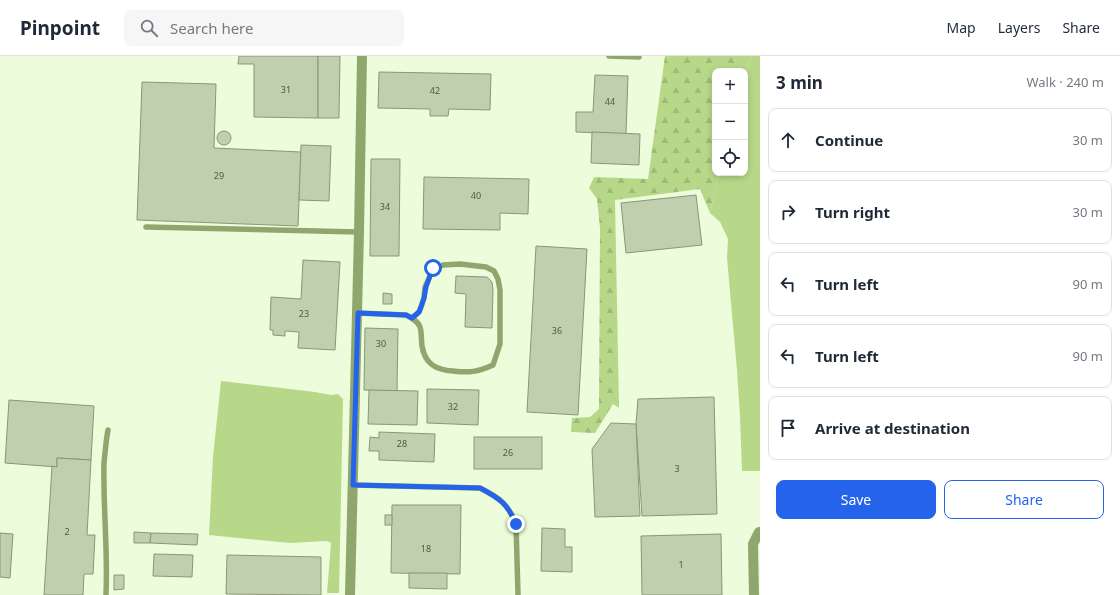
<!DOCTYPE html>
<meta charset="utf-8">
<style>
:root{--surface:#fff;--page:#f6f6f7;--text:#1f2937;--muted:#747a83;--line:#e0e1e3;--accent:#2563eb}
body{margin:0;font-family:"Noto Sans",sans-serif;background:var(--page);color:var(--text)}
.controls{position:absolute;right:12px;top:12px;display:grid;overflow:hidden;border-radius:8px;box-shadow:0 2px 6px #0003}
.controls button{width:36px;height:36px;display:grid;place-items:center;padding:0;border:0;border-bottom:1px solid var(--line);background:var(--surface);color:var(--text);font:20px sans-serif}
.stop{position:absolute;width:12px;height:12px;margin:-9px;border:3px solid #2563eb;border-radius:50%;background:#fff}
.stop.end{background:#2563eb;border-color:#fff;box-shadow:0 1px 4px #0008}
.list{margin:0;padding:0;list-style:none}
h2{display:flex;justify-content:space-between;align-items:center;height:52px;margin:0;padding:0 16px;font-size:17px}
h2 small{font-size:13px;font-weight:400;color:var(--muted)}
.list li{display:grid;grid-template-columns:26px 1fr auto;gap:12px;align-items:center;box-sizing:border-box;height:64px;margin:0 8px 8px;padding:0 8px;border:1px solid var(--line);border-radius:8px}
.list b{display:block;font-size:15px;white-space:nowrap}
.list em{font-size:13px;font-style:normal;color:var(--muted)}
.actions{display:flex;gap:8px;padding:12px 16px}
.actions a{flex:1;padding:9px 0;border:1px solid var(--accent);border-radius:8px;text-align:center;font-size:14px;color:var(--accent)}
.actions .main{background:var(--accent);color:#fff}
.icon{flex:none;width:22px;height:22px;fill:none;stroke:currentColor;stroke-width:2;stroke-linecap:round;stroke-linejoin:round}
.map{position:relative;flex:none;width:760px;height:539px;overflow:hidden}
header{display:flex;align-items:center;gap:24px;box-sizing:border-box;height:56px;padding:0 20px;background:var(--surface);border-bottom:1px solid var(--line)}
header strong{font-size:19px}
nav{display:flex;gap:22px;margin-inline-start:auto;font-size:14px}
.search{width:280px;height:36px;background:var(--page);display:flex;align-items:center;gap:10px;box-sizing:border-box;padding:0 14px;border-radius:8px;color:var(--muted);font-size:15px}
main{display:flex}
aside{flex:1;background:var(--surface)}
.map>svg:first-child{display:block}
.grass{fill:#b7d889}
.forest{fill:url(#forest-firs)}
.building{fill:#c0cfae;stroke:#899778}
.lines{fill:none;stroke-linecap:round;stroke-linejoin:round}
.lane{stroke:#8fa76f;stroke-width:5.5}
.street{stroke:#8fa76f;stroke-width:10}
.route{stroke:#2563eb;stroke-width:5}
.labels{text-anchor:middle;stroke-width:3;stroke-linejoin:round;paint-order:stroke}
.number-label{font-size:9px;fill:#515947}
</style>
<header>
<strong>Pinpoint</strong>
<div class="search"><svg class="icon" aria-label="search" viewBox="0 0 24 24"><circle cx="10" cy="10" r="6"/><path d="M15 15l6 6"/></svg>Search here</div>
<nav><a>Map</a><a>Layers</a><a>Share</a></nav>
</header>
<main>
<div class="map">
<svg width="760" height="539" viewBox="0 0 760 539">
<defs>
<pattern id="forest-firs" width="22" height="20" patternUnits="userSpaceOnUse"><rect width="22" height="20" fill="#b7d889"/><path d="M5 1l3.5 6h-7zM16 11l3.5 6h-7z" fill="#9eba76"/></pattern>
</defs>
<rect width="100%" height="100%" fill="#edfcda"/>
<g class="grass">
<path d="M752,0H760V415H742L740,360L737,314L727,202L728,183L720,166L710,157L719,117H745V17Z"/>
<path d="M221,325L315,336L331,339L338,338L343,343L339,537H327L331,487L327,485L290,487L209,479L213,401Z"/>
</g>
<path class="forest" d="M665,0H752L745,17V15H715V117H719L710,157L700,133L615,144L619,352L613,348L595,377L571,376L572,362L590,361L599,353L600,172L597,143L589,132L594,121L648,123Z"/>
<g class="building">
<path d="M239,0H318V62L254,61V8H238Z"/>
<path d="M318,0H340L339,62H318Z"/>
<path d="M379,16L491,18L490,54L449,53L448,60H430V53L378,52Z"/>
<path d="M595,19L628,20L626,78L576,76V56H593Z"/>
<path d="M142,26L216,28L214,92L301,96L298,170L137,164Z"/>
<circle cx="224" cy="82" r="7"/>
<path d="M592,76L640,78L639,109L591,107Z"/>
<path d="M301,89L331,90L329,145L299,144Z"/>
<path d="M371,103H400L399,200H370Z"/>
<path d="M424,121L529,123L528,158L500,157V174L423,173Z"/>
<path d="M696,139L702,189L626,197L621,147Z"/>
<path d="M536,190L587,193L578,359L527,356Z"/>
<path d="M303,204L340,206L335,294L298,292L299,276L285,275V280L273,279V274H270L271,241L301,243Z"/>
<path d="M456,220L487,221L492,226L493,234L492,272L465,271L466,238L455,237Z"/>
<path d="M383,237L392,238V248H383Z"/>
<path d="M365,272L398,273L397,335L364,334Z"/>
<path d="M427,333L479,334L478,369L427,367Z"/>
<path d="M369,334L418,335L417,369L368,368Z"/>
<path d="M714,341L717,458L642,460L636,368L638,343Z"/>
<path d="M9,344L94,350L91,404L57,402V411L5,407Z"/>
<path d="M611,367L636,368L640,460L595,461L592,393Z"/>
<path d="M379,376L435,378L434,406L379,404V395H369L370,381L379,382Z"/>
<rect x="474" y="381" width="68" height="32"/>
<path d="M57,402L91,404L87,479H95L93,518H84L83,539H44L52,410L57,411Z"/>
<path d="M392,449H461L460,518L391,517Z"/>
<rect x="385" y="459" width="7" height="10"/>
<path d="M542,472L565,473V491H572V516L541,515Z"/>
<path d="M134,476L151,477L150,487H134Z"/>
<path d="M0,477L13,478L10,522L0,521Z"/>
<path d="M151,477L198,478L197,489L150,487Z"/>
<path d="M721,478L722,539H642L641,480Z"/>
<path d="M154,498L193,499L192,521L153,520Z"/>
<path d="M227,499L321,501V539L226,538Z"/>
<path d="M409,517H447V533L409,532Z"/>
<path d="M114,519H124V533L114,534Z"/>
</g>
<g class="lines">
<g class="lane">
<path d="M609,0L639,1"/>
<path d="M146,171L359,176"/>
<path d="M357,257L406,259C412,262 418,265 420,271C422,277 421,284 422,290C425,308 436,314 453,315C469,317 478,316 493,309L500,288V234L498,223L494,215L486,211L460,208L443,209L433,213L425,231L424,242L421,251L419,256L412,262"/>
<path d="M353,429L480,432C500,442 508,448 516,468L518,539"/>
<path d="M106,539C108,495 103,451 104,407C105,396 106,385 108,374"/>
</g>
<g class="street">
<path d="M350,539L359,176L362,0"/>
<path d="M754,539L753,488L759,476H760"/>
</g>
</g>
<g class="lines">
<path class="route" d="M433,212L426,231L424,242L421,251L419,256L412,262L406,259L358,257L353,429L480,432C499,442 508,448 516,468"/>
</g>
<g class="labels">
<g class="number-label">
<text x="286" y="37">31</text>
<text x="435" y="38">42</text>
<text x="610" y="49">44</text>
<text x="219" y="123">29</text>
<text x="476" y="143">40</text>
<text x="385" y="154">34</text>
<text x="304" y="261">23</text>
<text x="557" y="278">36</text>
<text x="381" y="291">30</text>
<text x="453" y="354">32</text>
<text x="402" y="391">28</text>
<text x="508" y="400">26</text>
<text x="677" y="416">3</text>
<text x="67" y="479">2</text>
<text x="426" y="496">18</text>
<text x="681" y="512">1</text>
</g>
</g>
</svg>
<div class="controls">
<button>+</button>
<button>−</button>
<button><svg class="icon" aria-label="locate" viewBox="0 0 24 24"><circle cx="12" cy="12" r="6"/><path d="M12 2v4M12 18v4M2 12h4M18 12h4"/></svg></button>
</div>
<div class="stop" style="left:433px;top:212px"></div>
<div class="stop end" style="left:516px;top:468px"></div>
</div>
<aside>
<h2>3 min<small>Walk · 240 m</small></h2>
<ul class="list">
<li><svg class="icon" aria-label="ahead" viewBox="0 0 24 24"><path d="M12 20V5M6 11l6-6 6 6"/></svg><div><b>Continue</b></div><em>30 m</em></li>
<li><svg class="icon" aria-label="right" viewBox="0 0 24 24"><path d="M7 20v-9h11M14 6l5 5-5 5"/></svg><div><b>Turn right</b></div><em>30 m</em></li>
<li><svg class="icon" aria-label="left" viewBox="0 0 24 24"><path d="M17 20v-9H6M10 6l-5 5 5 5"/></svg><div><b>Turn left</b></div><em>90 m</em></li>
<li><svg class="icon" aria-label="left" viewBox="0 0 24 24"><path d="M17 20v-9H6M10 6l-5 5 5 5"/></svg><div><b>Turn left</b></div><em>90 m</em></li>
<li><svg class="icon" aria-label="arrive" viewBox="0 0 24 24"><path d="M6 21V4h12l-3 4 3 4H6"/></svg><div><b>Arrive at destination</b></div></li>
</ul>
<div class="actions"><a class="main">Save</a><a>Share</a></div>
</aside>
</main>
